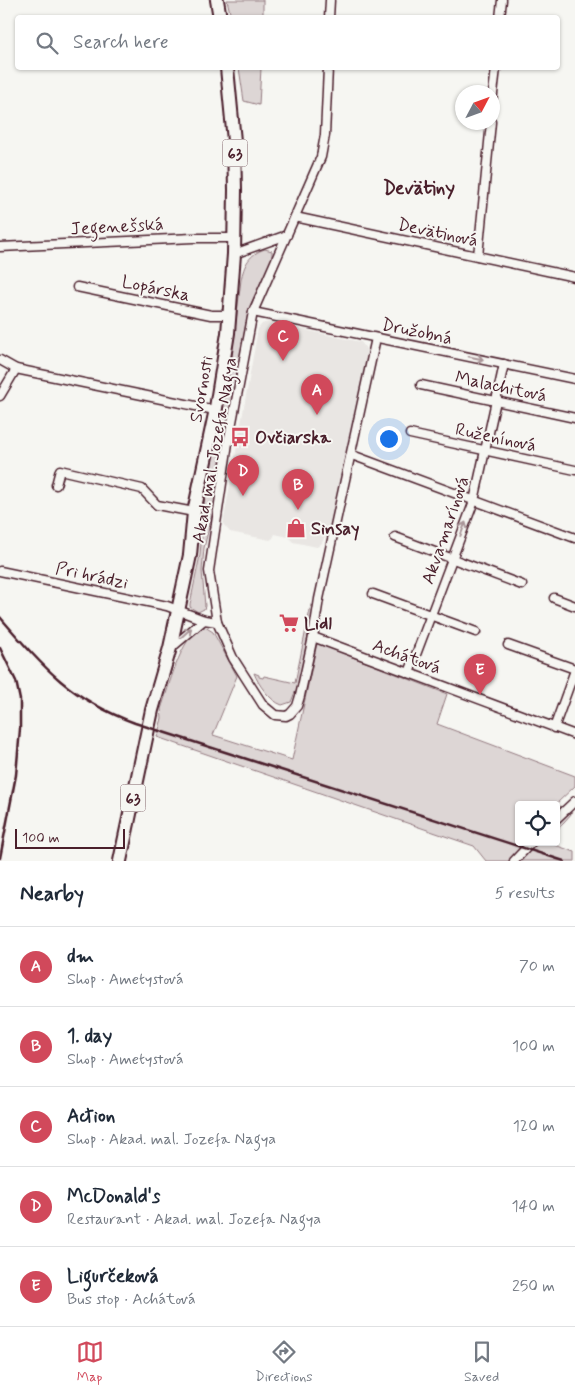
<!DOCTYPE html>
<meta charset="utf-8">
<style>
:root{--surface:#fff;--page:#f6f6f7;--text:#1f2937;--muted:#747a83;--line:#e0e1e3;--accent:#d1495b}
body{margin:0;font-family:Mynerve,sans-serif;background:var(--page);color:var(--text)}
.controls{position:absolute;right:15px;bottom:15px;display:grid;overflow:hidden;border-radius:5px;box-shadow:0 1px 4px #0004}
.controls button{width:45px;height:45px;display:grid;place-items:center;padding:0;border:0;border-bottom:1px solid var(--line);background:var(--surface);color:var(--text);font:25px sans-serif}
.compass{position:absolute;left:455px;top:85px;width:45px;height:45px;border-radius:50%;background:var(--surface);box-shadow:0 1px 4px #0004;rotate:49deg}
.scale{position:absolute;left:15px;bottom:12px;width:110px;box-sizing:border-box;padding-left:5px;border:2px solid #4a1f2b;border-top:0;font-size:14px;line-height:18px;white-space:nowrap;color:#4a1f2b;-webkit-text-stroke:4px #f6f6f2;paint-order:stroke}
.you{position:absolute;left:388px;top:438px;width:18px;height:18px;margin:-12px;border:4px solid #fff;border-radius:50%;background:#1a73e8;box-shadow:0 0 0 8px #1a73e833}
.badge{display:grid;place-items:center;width:32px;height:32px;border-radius:50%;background:var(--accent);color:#fff;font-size:16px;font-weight:700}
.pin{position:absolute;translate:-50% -41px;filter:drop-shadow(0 1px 2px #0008)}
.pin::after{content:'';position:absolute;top:26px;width:18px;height:15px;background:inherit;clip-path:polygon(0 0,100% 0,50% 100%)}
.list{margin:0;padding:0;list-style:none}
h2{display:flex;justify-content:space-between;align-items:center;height:65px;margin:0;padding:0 20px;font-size:21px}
h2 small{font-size:16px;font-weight:400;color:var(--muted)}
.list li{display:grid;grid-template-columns:32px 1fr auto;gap:15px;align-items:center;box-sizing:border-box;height:80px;padding:0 20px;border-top:1px solid var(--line)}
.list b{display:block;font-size:19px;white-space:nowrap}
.list p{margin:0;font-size:16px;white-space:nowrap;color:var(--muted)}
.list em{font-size:16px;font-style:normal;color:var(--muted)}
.icon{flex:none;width:28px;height:28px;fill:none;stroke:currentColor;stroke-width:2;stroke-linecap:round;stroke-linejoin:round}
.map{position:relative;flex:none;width:575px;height:861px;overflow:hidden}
.search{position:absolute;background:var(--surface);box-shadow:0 1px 4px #0004;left:15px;right:15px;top:15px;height:55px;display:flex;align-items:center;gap:12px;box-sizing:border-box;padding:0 18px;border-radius:5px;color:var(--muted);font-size:19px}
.sheet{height:465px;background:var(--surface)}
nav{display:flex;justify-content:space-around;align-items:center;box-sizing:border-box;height:70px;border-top:1px solid var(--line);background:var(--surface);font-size:14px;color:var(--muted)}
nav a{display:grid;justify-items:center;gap:2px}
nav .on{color:var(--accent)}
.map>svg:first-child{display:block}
.built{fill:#e9e6e3}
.green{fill:#ddd6d5;stroke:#947a80}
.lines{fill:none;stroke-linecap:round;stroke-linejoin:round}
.street-casing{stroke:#4a1f2b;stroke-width:11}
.primary-casing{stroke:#4a1f2b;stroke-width:16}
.street{stroke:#f6f6f2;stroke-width:8}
.primary{stroke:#f6f6f2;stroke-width:12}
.rail{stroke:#4a1f2b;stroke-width:2.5}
.oneway{stroke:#a99598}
.labels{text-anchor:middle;stroke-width:4;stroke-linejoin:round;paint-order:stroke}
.shield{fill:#f6f6f2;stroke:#7e6067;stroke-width:1}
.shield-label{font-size:16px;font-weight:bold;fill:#4a1f2b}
.street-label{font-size:18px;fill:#4a1f2b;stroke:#f6f6f2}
.poi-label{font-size:18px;font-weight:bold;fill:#4a1f2b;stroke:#f6f6f2;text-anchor:start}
.neighbourhood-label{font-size:19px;font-weight:bold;fill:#4a1f2b;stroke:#f6f6f2}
</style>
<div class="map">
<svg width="575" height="861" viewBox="0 0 575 861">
<rect width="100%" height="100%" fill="#f6f6f2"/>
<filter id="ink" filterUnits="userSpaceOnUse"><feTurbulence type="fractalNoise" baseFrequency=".02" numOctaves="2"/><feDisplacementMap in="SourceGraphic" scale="10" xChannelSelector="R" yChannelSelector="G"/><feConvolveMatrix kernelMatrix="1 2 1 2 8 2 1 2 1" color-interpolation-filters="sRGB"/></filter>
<g filter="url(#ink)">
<path class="built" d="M268,322L361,342L367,350V355L369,356L337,501L328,535L325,536L322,543L317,547L293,542L288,537L275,534L273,538L270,540L230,532L223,524L258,329L262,324Z"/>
<g class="green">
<path d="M227,0H263V17H231Z"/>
<path d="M239,68H261L259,105L244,101Z"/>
<path d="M265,249L272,251V258L249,308L225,436L215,503L204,548L202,571L205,606L204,609L198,612L190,607V604L200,555L205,495L231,363L241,280C244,265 249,254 265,249Z"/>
<path d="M311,605L314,606L297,692H295L291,702L282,705C270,701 258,684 254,673L259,675V677L263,678L264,676L295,683Z"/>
<path d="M201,627H205L213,632L237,676L213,735L292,760L317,643L447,694L437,724L575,776V786L556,804L572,813L556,831V805H519V842H546L575,852V861H486L474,846L157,737L162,718L161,709C169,687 180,639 201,627Z"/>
</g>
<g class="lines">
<defs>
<g id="street">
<path d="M329,18L330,0"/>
<path d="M500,18L502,0"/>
<path d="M328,68L325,135L321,157L253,312L228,443L209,571L217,622L233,658L263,705L275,715L286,716L290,714L297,706L300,696L313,637L319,599L376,338"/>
<path d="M492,102L496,68"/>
<path d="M295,217L575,277"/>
<path d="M0,247L193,238H235"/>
<path d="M234,254L287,235"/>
<path d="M478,256L491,122"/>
<path d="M77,287L211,315H230"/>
<path d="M253,312L575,379"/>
<path d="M0,360L16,369L210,409L215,414"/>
<path d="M421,385L575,418"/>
<path d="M0,396L16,369"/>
<path d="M410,434L575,470"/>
<path d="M352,455L575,538"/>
<path d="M56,485L60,470L142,489L157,505L194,512"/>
<path d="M395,537L522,585"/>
<path d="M0,571L167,606L204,620L217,622"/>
<path d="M373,594L476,632"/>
<path d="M554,598L575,606"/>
<path d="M313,637L575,735"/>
<path d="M508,645L575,669"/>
<path d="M171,648L204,620"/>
<path d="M409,673L474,501L504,364"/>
<path d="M554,728L575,670"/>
<path d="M556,819L575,801"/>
<path d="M514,861L532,842"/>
</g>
<g id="primary">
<path d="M217,0L220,18"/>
<path d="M120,861L152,710L170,648L190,555L194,512L215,414L228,333L234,254L235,190L234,141L227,68"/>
</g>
</defs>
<use href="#street" class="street-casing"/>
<use href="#primary" class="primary-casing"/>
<use href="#street" class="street"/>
<use href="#primary" class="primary"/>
<g class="rail">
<path d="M0,617C44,668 70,699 135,723L564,861"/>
<path d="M0,648L16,681L20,700V729L16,775L0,858"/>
</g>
</g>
<defs><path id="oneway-shaft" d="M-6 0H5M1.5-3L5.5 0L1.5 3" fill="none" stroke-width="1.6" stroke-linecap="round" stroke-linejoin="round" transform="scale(1.25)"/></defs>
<g class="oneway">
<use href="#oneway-shaft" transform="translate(476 358) rotate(12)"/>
<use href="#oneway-shaft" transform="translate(463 529) rotate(-69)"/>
<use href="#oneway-shaft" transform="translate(186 633) rotate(-42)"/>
</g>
</g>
<defs>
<symbol id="bus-bare" viewBox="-9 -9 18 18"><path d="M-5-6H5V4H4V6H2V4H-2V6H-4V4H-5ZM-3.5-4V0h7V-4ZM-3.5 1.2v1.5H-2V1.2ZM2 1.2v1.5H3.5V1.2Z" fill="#d1495b" stroke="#f6f6f2" stroke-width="2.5" paint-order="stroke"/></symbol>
<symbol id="shop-bare" viewBox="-9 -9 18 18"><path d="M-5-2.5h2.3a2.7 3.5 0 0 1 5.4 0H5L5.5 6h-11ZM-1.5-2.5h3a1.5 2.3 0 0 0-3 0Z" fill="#d1495b" stroke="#f6f6f2" stroke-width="2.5" paint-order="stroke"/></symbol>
<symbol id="supermarket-bare" viewBox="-9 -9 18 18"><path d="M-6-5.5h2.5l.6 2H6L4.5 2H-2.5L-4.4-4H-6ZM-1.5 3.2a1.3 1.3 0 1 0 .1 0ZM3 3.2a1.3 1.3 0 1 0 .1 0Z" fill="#d1495b" stroke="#f6f6f2" stroke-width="2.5" paint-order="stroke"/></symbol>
</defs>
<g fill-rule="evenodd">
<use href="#bus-bare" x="226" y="423" width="28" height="28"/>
<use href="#shop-bare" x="282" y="514" width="28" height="28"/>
<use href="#supermarket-bare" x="275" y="609" width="28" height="28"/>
</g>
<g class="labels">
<g class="shield">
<rect x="222.5" y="139.5" width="25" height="27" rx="4"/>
<rect x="120.5" y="784.5" width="25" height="27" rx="4"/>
</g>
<g class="shield-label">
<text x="235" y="159">63</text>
<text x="133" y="804">63</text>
</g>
<g class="street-label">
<text transform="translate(117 226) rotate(-3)" y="6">Jegenešská</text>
<text transform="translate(438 232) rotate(12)" y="6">Devätinová</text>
<text transform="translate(156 288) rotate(12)" y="6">Lopárska</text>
<text transform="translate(417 331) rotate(12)" y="6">Družobná</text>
<text transform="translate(501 386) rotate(12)" y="6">Malachitová</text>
<text transform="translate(201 389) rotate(-80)" y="6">Svornosti</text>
<text transform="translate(496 437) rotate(12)" y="6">Ruženínová</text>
<text transform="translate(214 450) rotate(-80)" y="6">Akad. mal. Jozefa Nagya</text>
<text transform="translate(445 530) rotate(-71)" y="6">Akvamarínová</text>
<text transform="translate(92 575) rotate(12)" y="6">Pri hrádzi</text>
<text transform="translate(407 656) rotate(20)" y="6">Achátová</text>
</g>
<g class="poi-label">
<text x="255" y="443">Ovčiarska</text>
<text x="311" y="534">Sinsay</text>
<text x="304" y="629">Lidl</text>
</g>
<g class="neighbourhood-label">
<text x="419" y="194">Devätiny</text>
</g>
</g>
</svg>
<div class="controls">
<button><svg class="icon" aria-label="locate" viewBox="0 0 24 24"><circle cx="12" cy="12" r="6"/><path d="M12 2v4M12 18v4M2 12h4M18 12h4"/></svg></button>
</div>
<svg class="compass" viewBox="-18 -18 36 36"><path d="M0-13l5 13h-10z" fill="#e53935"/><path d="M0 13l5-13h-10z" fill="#747a83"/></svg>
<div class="scale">100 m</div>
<div class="you"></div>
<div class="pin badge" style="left:317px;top:415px">A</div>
<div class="pin badge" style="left:298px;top:510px">B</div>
<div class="pin badge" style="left:283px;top:361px">C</div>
<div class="pin badge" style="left:243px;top:496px">D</div>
<div class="pin badge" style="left:480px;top:695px">E</div>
<div class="search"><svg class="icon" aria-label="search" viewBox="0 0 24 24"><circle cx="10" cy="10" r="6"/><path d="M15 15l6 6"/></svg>Search here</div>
</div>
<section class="sheet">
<h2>Nearby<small>5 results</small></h2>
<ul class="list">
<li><span class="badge">A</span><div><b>dm</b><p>Shop · Ametystová</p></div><em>70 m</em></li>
<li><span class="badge">B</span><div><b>1. day</b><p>Shop · Ametystová</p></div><em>100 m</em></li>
<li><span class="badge">C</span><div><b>Action</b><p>Shop · Akad. mal. Jozefa Nagya</p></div><em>120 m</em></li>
<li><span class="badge">D</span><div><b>McDonald's</b><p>Restaurant · Akad. mal. Jozefa Nagya</p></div><em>140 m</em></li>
<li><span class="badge">E</span><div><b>Ligurčeková</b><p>Bus stop · Achátová</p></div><em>250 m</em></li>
</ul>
</section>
<nav>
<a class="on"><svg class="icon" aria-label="map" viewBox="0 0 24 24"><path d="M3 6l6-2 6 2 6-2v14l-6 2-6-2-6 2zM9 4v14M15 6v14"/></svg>Map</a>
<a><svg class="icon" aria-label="directions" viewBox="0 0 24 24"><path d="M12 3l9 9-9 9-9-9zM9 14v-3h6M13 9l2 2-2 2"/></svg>Directions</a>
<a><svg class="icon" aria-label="saved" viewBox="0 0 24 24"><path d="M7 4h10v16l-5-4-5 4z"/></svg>Saved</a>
</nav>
